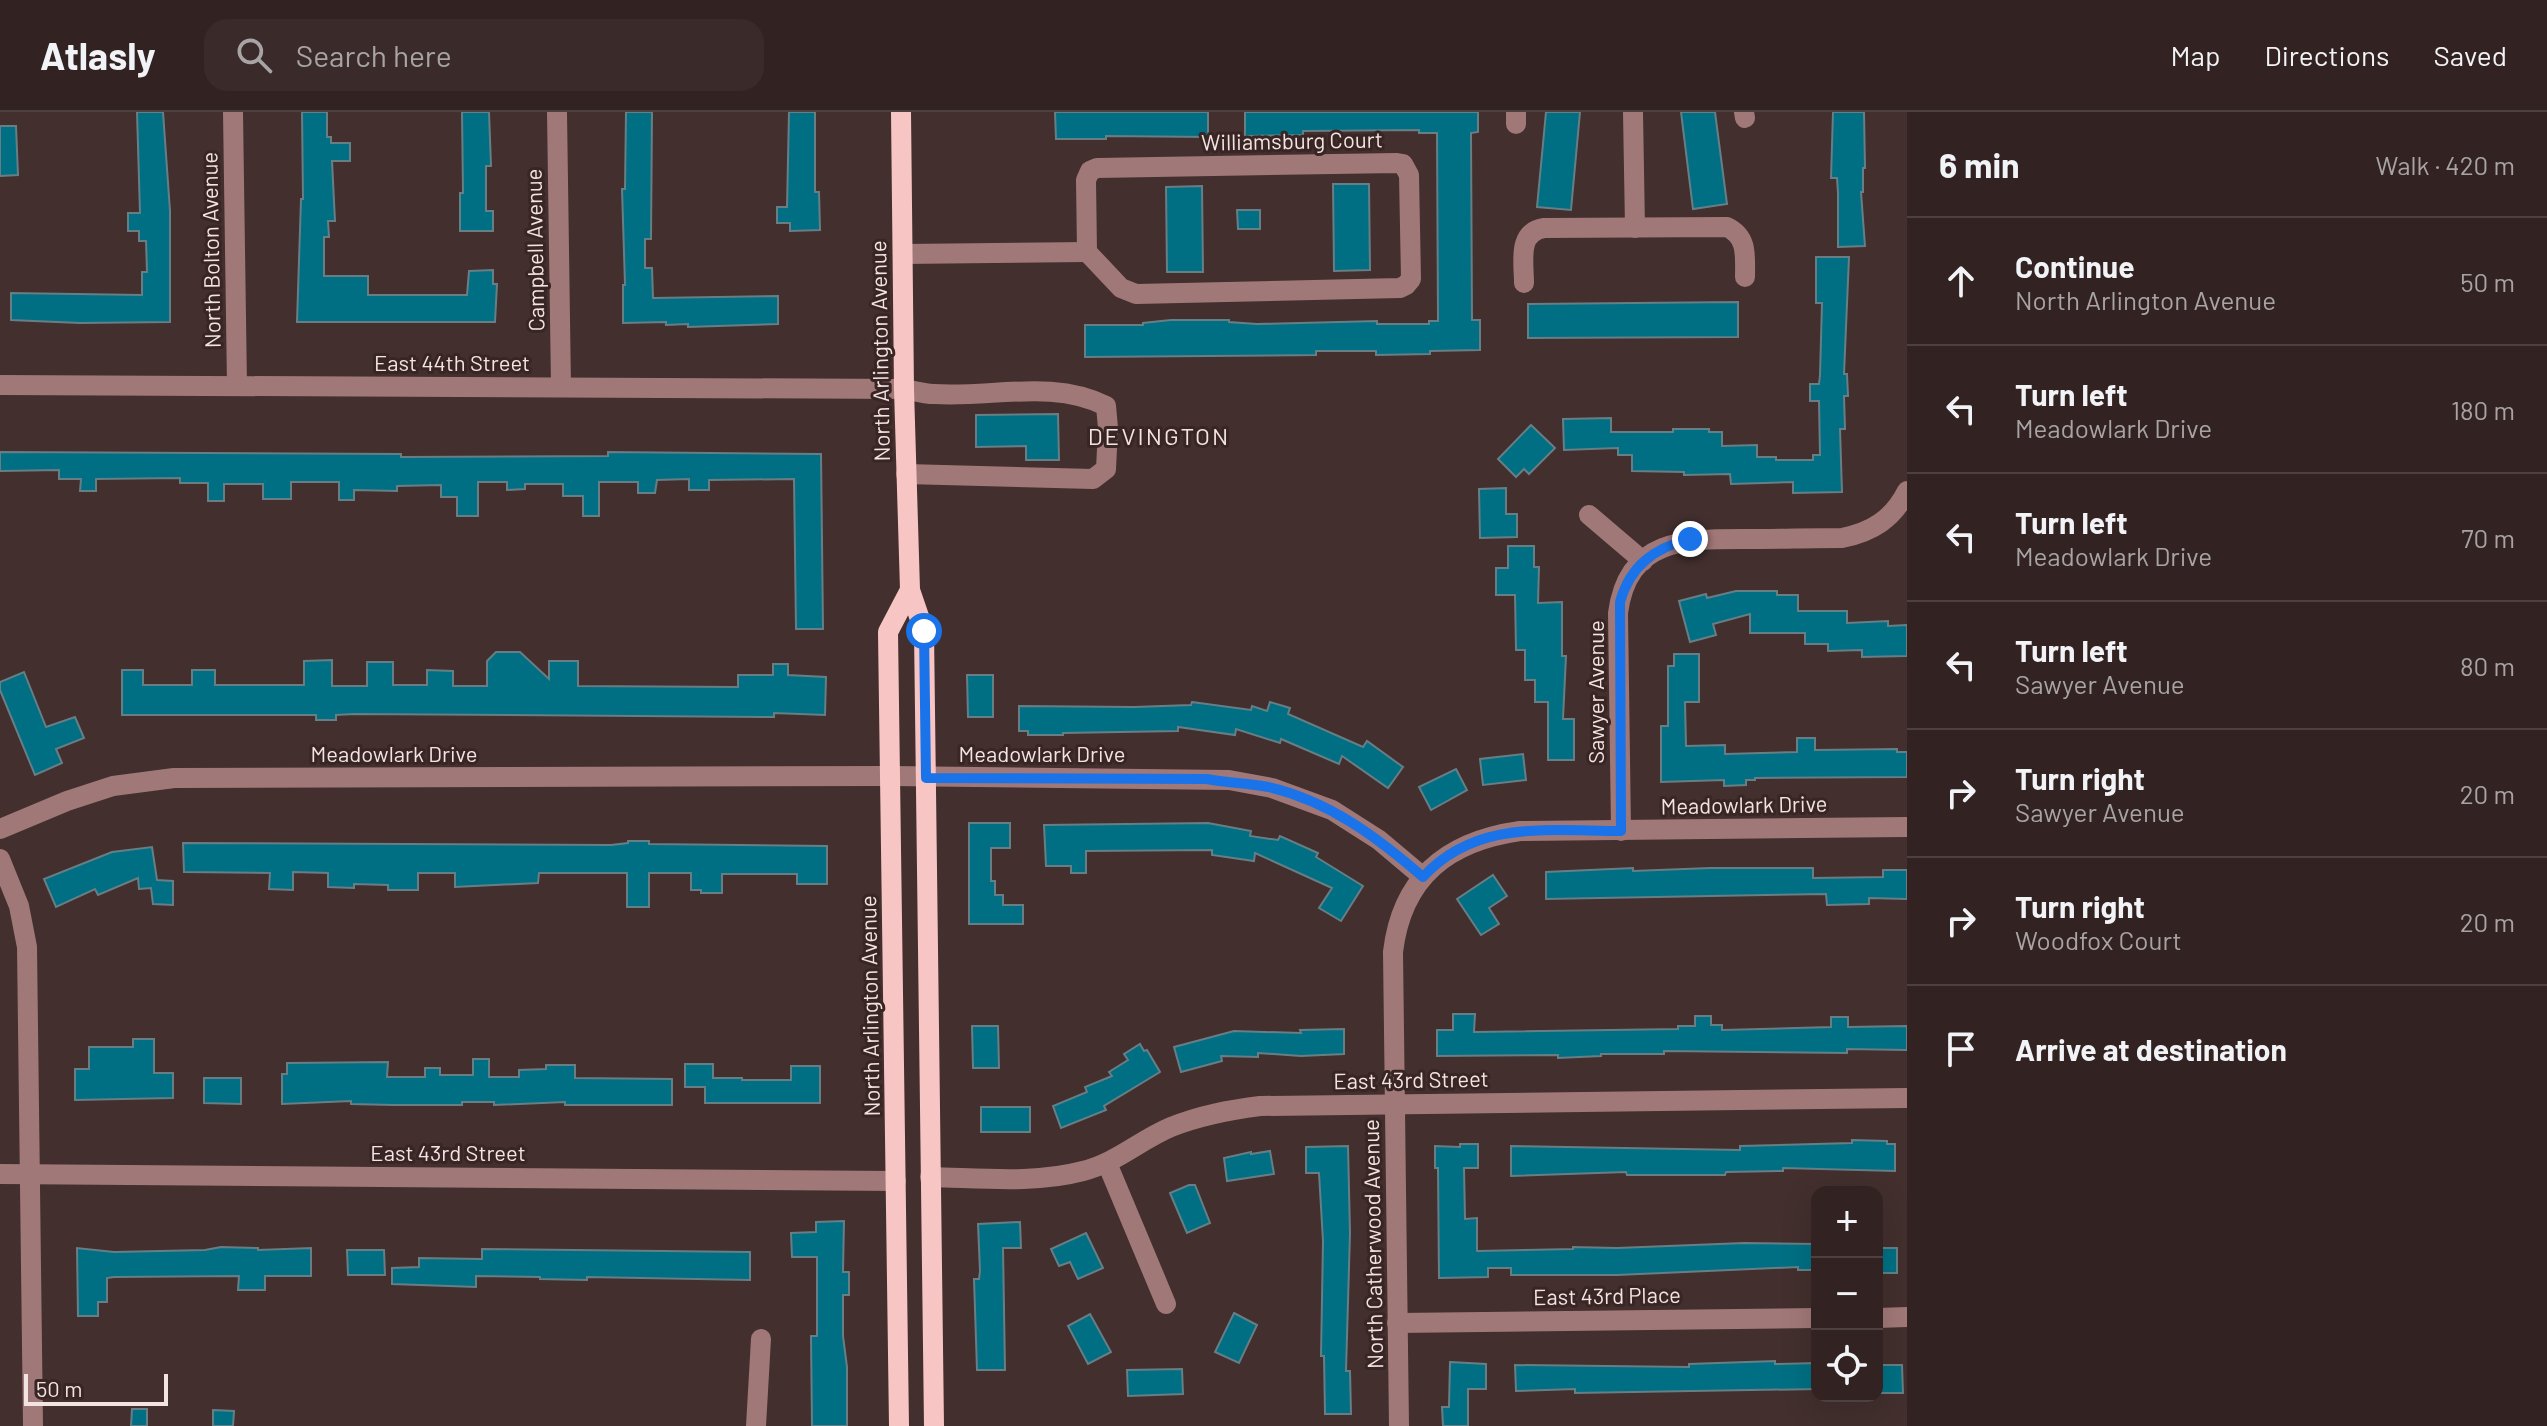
<!DOCTYPE html>
<meta charset="utf-8">
<style>
:root{--surface:#322322;--page:#3a2b2a;--text:#f1f3f6;--muted:#a8a4a5;--line:#4d4040}
body{margin:0;font-family:Barlow,sans-serif;background:var(--page);color:var(--text)}
.controls{position:absolute;right:24px;bottom:24px;display:grid;overflow:hidden;border-radius:16px;box-shadow:0 8px 32px #0002}
.controls button{width:72px;height:72px;display:grid;place-items:center;padding:0;border:0;border-bottom:2px solid var(--line);background:var(--surface);color:var(--text);font:40px sans-serif}
.scale{position:absolute;left:24px;bottom:20px;width:144px;box-sizing:border-box;padding-left:8px;border:4px solid #f1e4e3;border-top:0;font-size:22px;line-height:28px;white-space:nowrap;color:#f1e4e3;-webkit-text-stroke:6px #382524;paint-order:stroke}
.stop{position:absolute;width:24px;height:24px;margin:-18px;border:6px solid #1a73e8;border-radius:50%;background:#fff}
.stop.end{background:#1a73e8;border-color:#fff;box-shadow:0 2px 8px #0008}
.list{margin:0;padding:0;list-style:none}
h2{display:flex;justify-content:space-between;align-items:center;height:104px;margin:0;padding:0 32px;font-size:34px}
h2 small{font-size:26px;font-weight:400;color:var(--muted)}
.list li{display:grid;grid-template-columns:52px 1fr auto;gap:24px;align-items:center;box-sizing:border-box;height:128px;padding:0 32px;border-top:2px solid var(--line)}
.list b{display:block;font-size:30px;white-space:nowrap}
.list p{margin:0;font-size:26px;white-space:nowrap;color:var(--muted)}
.list em{font-size:26px;font-style:normal;color:var(--muted)}
.icon{flex:none;width:44px;height:44px;fill:none;stroke:currentColor;stroke-width:2;stroke-linecap:round;stroke-linejoin:round}
.map{position:relative;flex:none;width:1907px;height:1314px;overflow:hidden}
header{display:flex;align-items:center;gap:48px;box-sizing:border-box;height:112px;padding:0 40px;background:var(--surface);border-bottom:2px solid var(--line)}
header strong{font-size:38px}
nav{display:flex;gap:44px;margin-inline-start:auto;font-size:28px}
.search{width:560px;height:72px;background:var(--page);display:flex;align-items:center;gap:20px;box-sizing:border-box;padding:0 28px;border-radius:24px;color:var(--muted);font-size:30px}
main{display:flex}
aside{flex:1;background:var(--surface)}
.map>svg:first-child{display:block}
.building{fill:#006f83;stroke:#677e85;stroke-width:2}
.lines{fill:none;stroke-linecap:round;stroke-linejoin:round}
.minor{stroke:#a07877;stroke-width:20}
.major{stroke:#f7c5c3;stroke-width:20}
.route{stroke:#1a73e8;stroke-width:10}
.labels{text-anchor:middle;stroke-width:6;stroke-linejoin:round;paint-order:stroke}
.street-label{font-size:22px;fill:#f1e4e3;stroke:#382524}
.neighbourhood-label{font-size:24px;letter-spacing:2px;fill:#f1e4e3;stroke:#382524}
</style>
<header>
<strong>Atlasly</strong>
<div class="search"><svg class="icon" aria-label="search" viewBox="0 0 24 24"><circle cx="10" cy="10" r="6"/><path d="M15 15l6 6"/></svg>Search here</div>
<nav><a>Map</a><a>Directions</a><a>Saved</a></nav>
</header>
<main>
<div class="map">
<svg width="1907" height="1314" viewBox="0 0 1907 1314">
<rect width="100%" height="100%" fill="#422f2e"/>
<g class="building">
<path d="M137,0H163L170,99V210L80,211L11,208V181L142,183V160H147L146,129H139V119H128V101H140Z"/>
<path d="M302,0H327V25H331V31H350V49H332L335,109H328L329,125H324V164H368V183H467L469,159L493,158V172H497L495,210H297L301,87H303Z"/>
<path d="M462,0H489L491,54H486V99H493V119H460V81H463Z"/>
<path d="M626,0H652L651,127H645V156H652L653,186L778,184V212L688,215V212L666,213V210L623,211V173H625L622,77H625Z"/>
<path d="M789,0H815V80H819L820,118L790,119V111H777V95H787Z"/>
<path d="M1055,0H1208V25L1106,24V27H1056Z"/>
<path d="M1245,0H1478V20L1471,21L1472,208H1480V238L1430,239V242L1376,243V239H1316V243L1085,245V213H1143V211L1171,208H1229V210L1257,212L1377,209V212H1429V209H1438L1437,21H1419V18L1303,19V23L1245,24Z"/>
<path d="M1546,0H1580L1571,98L1537,95Z"/>
<path d="M1681,0H1715L1727,92L1693,97Z"/>
<path d="M1833,0H1864L1865,56H1863V80H1861L1865,134L1838,135V81L1837,66H1831Z"/>
<path d="M0,14H16L18,63L0,64Z"/>
<path d="M1333,72H1369L1370,158L1334,159Z"/>
<path d="M1202,74L1203,160H1167L1166,75Z"/>
<path d="M1237,98H1260V117H1238Z"/>
<path d="M1816,145H1849L1844,262H1847L1848,284H1844L1845,317H1840L1842,380L1793,381V370L1731,372L1730,362L1684,363V360L1632,359V343H1618V336L1564,338L1563,307L1611,306V320H1673V317H1709V320H1722V334L1757,333V345H1776V348H1813V343H1820L1819,289H1810V272H1819L1820,263L1822,191H1816Z"/>
<path d="M1738,190V225L1528,226V192Z"/>
<path d="M1058,302L1059,348H1026V334L976,335V303Z"/>
<path d="M1531,313L1555,336L1529,362L1524,357L1516,365L1498,347Z"/>
<path d="M0,340L401,342V345L608,344V340L821,342L823,517H796L794,367L709,368V378H689V367L657,368L655,381H638V370H599V404H583V384H563V372H525V377L507,378V370H478V404H457V385H441V373L397,374V379L354,378V388H339V370H291V387H263V372H224V389H208V371H180V366L96,367V379H80L81,367H59V358L0,359Z"/>
<path d="M1506,376V402H1517V425L1480,426L1479,377Z"/>
<path d="M1508,434H1534V455H1539L1538,491L1562,490V544H1566L1563,607H1574V648H1548V590H1535V568H1525V538H1516L1515,483H1496V456H1508Z"/>
<path d="M1736,479H1777V483H1798V499H1847V511L1888,509V514L1907,513V544L1862,545V538L1828,539V532H1805V521H1750V502L1713,512L1716,523L1690,530L1679,489L1706,482L1707,486Z"/>
<path d="M496,540H520L549,567V549H578V574L738,575V563H773V552H788V563L826,565L825,603L774,601V605L354,602L336,603V608H316V603H122V558H143V573H192V558H215V573H304V549L332,548V574H367V550H393V573H427V558L453,559V574H487V549Z"/>
<path d="M1674,542H1699V590H1685L1686,634L1725,633V642L1797,640V626H1815V638L1897,637V640H1907V665L1755,666V668H1746V673L1724,674V668L1661,670V614H1668V554H1674Z"/>
<path d="M24,560L46,615L75,605L84,626L56,637L62,651L35,663L0,578V570Z"/>
<path d="M967,563H993V605H968Z"/>
<path d="M1192,590L1251,598L1252,594L1267,599L1270,590L1290,596L1288,602L1363,635L1367,629L1403,655L1388,676L1342,644L1339,652L1281,627L1280,631L1236,617L1235,623L1178,615V619L1063,621V623H1028V619H1019V594L1134,595L1191,593Z"/>
<path d="M1523,642L1526,668L1483,673L1480,647Z"/>
<path d="M1456,657L1467,678L1431,698L1419,675Z"/>
<path d="M969,711H1010V736H991V769H995V783H1003V793H1023V812H969Z"/>
<path d="M1208,711L1251,719L1250,724L1278,728L1280,724L1318,741L1316,745L1363,774L1341,809L1319,796L1332,776L1255,741L1254,749L1212,743V738L1086,739V761H1071V754H1046L1044,713Z"/>
<path d="M628,729H649V732L827,734V772H797V762H722V781H701V778H691V761H649V795H627V761H539L538,771L455,775V761H418V778H388V773L354,772V776L328,775V761L293,760V778L269,777L270,761L184,760L183,731L611,733L628,731Z"/>
<path d="M152,735L157,768L173,769V793L153,792L151,776L139,777L138,766L98,783L95,777L56,795L44,767L112,740Z"/>
<path d="M1633,756V759L1710,756H1813V766L1883,765V758H1907V787L1869,786V792L1827,793L1826,782L1546,787V760Z"/>
<path d="M1493,763L1507,784L1489,796L1499,812L1481,823L1457,787Z"/>
<path d="M1453,902H1475L1474,920L1678,917V914H1695V904H1711V913H1722V918L1831,915V905H1848V915L1907,914V938L1847,937V941L1664,939V942H1601V944L1558,946V943L1437,944V918H1453Z"/>
<path d="M972,914H998L999,956H973Z"/>
<path d="M1344,917V942L1301,944L1258,941V945L1221,944L1222,949L1181,960L1174,935L1234,919L1301,921L1300,918Z"/>
<path d="M133,927H154V961H173V986L75,988V957H89V935H133Z"/>
<path d="M1140,932L1144,939L1147,938L1160,960L1104,994L1106,998L1061,1016L1053,994L1087,980L1085,975L1112,964L1109,960L1128,948L1124,942Z"/>
<path d="M473,947H489V965H519V958L546,957V953H575V966L672,967V993H565V990L494,993V990H462V993H393L351,992V989L282,992V962H287V951L388,950L387,965H425V956H440V963H473Z"/>
<path d="M685,952H713V966H742V968H791V954H820V991H705V975H685Z"/>
<path d="M204,966H241V992L204,991Z"/>
<rect x="981" y="995" width="49" height="25"/>
<path d="M1852,1028L1887,1029V1032H1895V1059L1783,1056V1059L1726,1060L1725,1063H1627L1626,1060L1511,1064V1034L1740,1038V1034L1852,1031Z"/>
<path d="M1460,1032H1478V1056H1464L1465,1107L1477,1106V1139L1573,1137V1135L1617,1136L1744,1131L1817,1132V1158H1798V1155L1617,1163H1511V1156H1488V1165L1439,1166L1438,1056H1435V1034L1460,1035Z"/>
<path d="M1348,1034L1350,1121L1346,1259H1350L1351,1302H1325L1324,1244H1321L1323,1129L1319,1061H1306V1035Z"/>
<path d="M1270,1039L1274,1062L1227,1069L1224,1046L1251,1040V1042Z"/>
<path d="M1189,1073H1195L1210,1111L1187,1121L1170,1081Z"/>
<path d="M844,1109L843,1160H849V1183H843V1224L847,1255V1314H812L811,1224H817V1145H792L791,1121L816,1120V1110Z"/>
<path d="M1020,1110L1021,1136H1003L1005,1258H977L974,1167H979L980,1159L978,1112Z"/>
<path d="M1086,1121L1103,1156L1078,1167L1070,1150L1059,1154L1051,1137Z"/>
<path d="M221,1135L258,1136V1138L311,1136V1164H265V1178H238L239,1164L114,1165L107,1166V1190H98V1204H78L77,1136L114,1140L205,1138Z"/>
<rect x="1877" y="1136" width="20" height="25"/>
<path d="M482,1137L750,1140V1168L587,1165V1168L540,1167V1165L476,1164V1175L392,1172V1156L419,1155V1146L482,1147Z"/>
<path d="M347,1138H384L385,1163H348Z"/>
<path d="M1234,1201L1257,1213L1239,1251L1215,1240Z"/>
<path d="M1090,1202L1111,1240L1088,1252L1068,1214Z"/>
<path d="M1775,1249V1252L1817,1251V1277L1575,1281V1277L1516,1279L1515,1253L1689,1255V1252Z"/>
<path d="M1450,1250L1486,1252V1277H1468V1314H1443L1442,1295H1449Z"/>
<path d="M1877,1253H1902L1903,1281H1877Z"/>
<path d="M1182,1257L1183,1282L1128,1284L1127,1258Z"/>
<path d="M132,1297H147V1314H131Z"/>
<path d="M213,1298L234,1299L233,1314H213Z"/>
</g>
<g class="lines">
<g class="minor">
<path d="M233,0L237,274"/>
<path d="M557,0L561,275"/>
<path d="M1633,0L1635,116"/>
<path d="M1744,0L1745,6"/>
<path d="M1516,12V0"/>
<path d="M1397,51L1403,52L1409,63L1411,167L1406,173L1400,176L1136,182L1121,176L1087,140L1086,68L1090,59L1097,56Z"/>
<path d="M903,142L1087,140"/>
<path d="M1524,171C1524,150 1517,120 1544,116L1727,115C1748,125 1745,144 1745,165"/>
<path d="M0,273L904,277C914,279 924,282 934,282C991,286 1053,267 1106,294L1108,316L1106,357L1093,367L906,362"/>
<path d="M1589,403L1643,449"/>
<path d="M0,717L67,689L113,674L174,666L891,664L1229,668L1272,676L1332,698L1379,728L1423,765"/>
<path d="M1621,719L1618,501C1628,425 1687,427 1747,427C1779,427 1810,426 1842,426C1872,420 1893,407 1907,379"/>
<path d="M0,747L19,794L27,835L33,1314"/>
<path d="M1107,1051L1166,1192"/>
<path d="M0,1062L896,1069"/>
<path d="M930,1065C981,1066 1034,1072 1083,1059C1116,1051 1140,1028 1171,1015C1201,1003 1229,998 1260,994L1907,986"/>
<path d="M1877,1206L1907,1205"/>
<path d="M1397,1211L1817,1206"/>
<path d="M756,1314L761,1227"/>
<path d="M1399,1314L1393,840C1402,764 1449,729 1520,719L1907,715"/>
</g>
<g class="major">
<path d="M901,0L904,277L910,478L924,519L934,1314"/>
<path d="M899,1314L888,520L910,478"/>
</g>
</g>
<g class="lines">
<path class="route" d="M924,519L926,666L1207,667C1227,671 1248,671 1268,675C1329,689 1377,725 1423,765C1476,707 1549,719 1621,719L1620,490C1630,454 1654,436 1690,427"/>
</g>
<g class="labels">
<g class="street-label">
<text transform="translate(1292 29) rotate(-1)" y="8">Williamsburg Court</text>
<text transform="translate(211 138) rotate(-91)" y="8">North Bolton Avenue</text>
<text transform="translate(535 138) rotate(-91)" y="8">Campbell Avenue</text>
<text transform="translate(880 239) rotate(-91)" y="8">North Arlington Avenue</text>
<text x="452" y="259">East 44th Street</text>
<text transform="translate(1596 580) rotate(-90)" y="8">Sawyer Avenue</text>
<text x="394" y="650">Meadowlark Drive</text>
<text x="1042" y="650">Meadowlark Drive</text>
<text transform="translate(1744 693) rotate(-1)" y="8">Meadowlark Drive</text>
<text transform="translate(870 894) rotate(-91)" y="8">North Arlington Avenue</text>
<text transform="translate(1411 968) rotate(-1)" y="8">East 43rd Street</text>
<text x="448" y="1049">East 43rd Street</text>
<text transform="translate(1373 1132) rotate(-91)" y="8">North Catherwood Avenue</text>
<text transform="translate(1607 1184) rotate(-1)" y="8">East 43rd Place</text>
</g>
<g class="neighbourhood-label">
<text x="1159" y="333">DEVINGTON</text>
</g>
</g>
</svg>
<div class="controls">
<button>+</button>
<button>−</button>
<button><svg class="icon" aria-label="locate" viewBox="0 0 24 24"><circle cx="12" cy="12" r="6"/><path d="M12 2v4M12 18v4M2 12h4M18 12h4"/></svg></button>
</div>
<div class="scale">50 m</div>
<div class="stop" style="left:924px;top:519px"></div>
<div class="stop end" style="left:1690px;top:427px"></div>
</div>
<aside>
<h2>6 min<small>Walk · 420 m</small></h2>
<ul class="list">
<li><svg class="icon" aria-label="ahead" viewBox="0 0 24 24"><path d="M12 20V5M6 11l6-6 6 6"/></svg><div><b>Continue</b><p>North Arlington Avenue</p></div><em>50 m</em></li>
<li><svg class="icon" aria-label="left" viewBox="0 0 24 24"><path d="M17 20v-9H6M10 6l-5 5 5 5"/></svg><div><b>Turn left</b><p>Meadowlark Drive</p></div><em>180 m</em></li>
<li><svg class="icon" aria-label="left" viewBox="0 0 24 24"><path d="M17 20v-9H6M10 6l-5 5 5 5"/></svg><div><b>Turn left</b><p>Meadowlark Drive</p></div><em>70 m</em></li>
<li><svg class="icon" aria-label="left" viewBox="0 0 24 24"><path d="M17 20v-9H6M10 6l-5 5 5 5"/></svg><div><b>Turn left</b><p>Sawyer Avenue</p></div><em>80 m</em></li>
<li><svg class="icon" aria-label="right" viewBox="0 0 24 24"><path d="M7 20v-9h11M14 6l5 5-5 5"/></svg><div><b>Turn right</b><p>Sawyer Avenue</p></div><em>20 m</em></li>
<li><svg class="icon" aria-label="right" viewBox="0 0 24 24"><path d="M7 20v-9h11M14 6l5 5-5 5"/></svg><div><b>Turn right</b><p>Woodfox Court</p></div><em>20 m</em></li>
<li><svg class="icon" aria-label="arrive" viewBox="0 0 24 24"><path d="M6 21V4h12l-3 4 3 4H6"/></svg><div><b>Arrive at destination</b></div></li>
</ul>
</aside>
</main>
